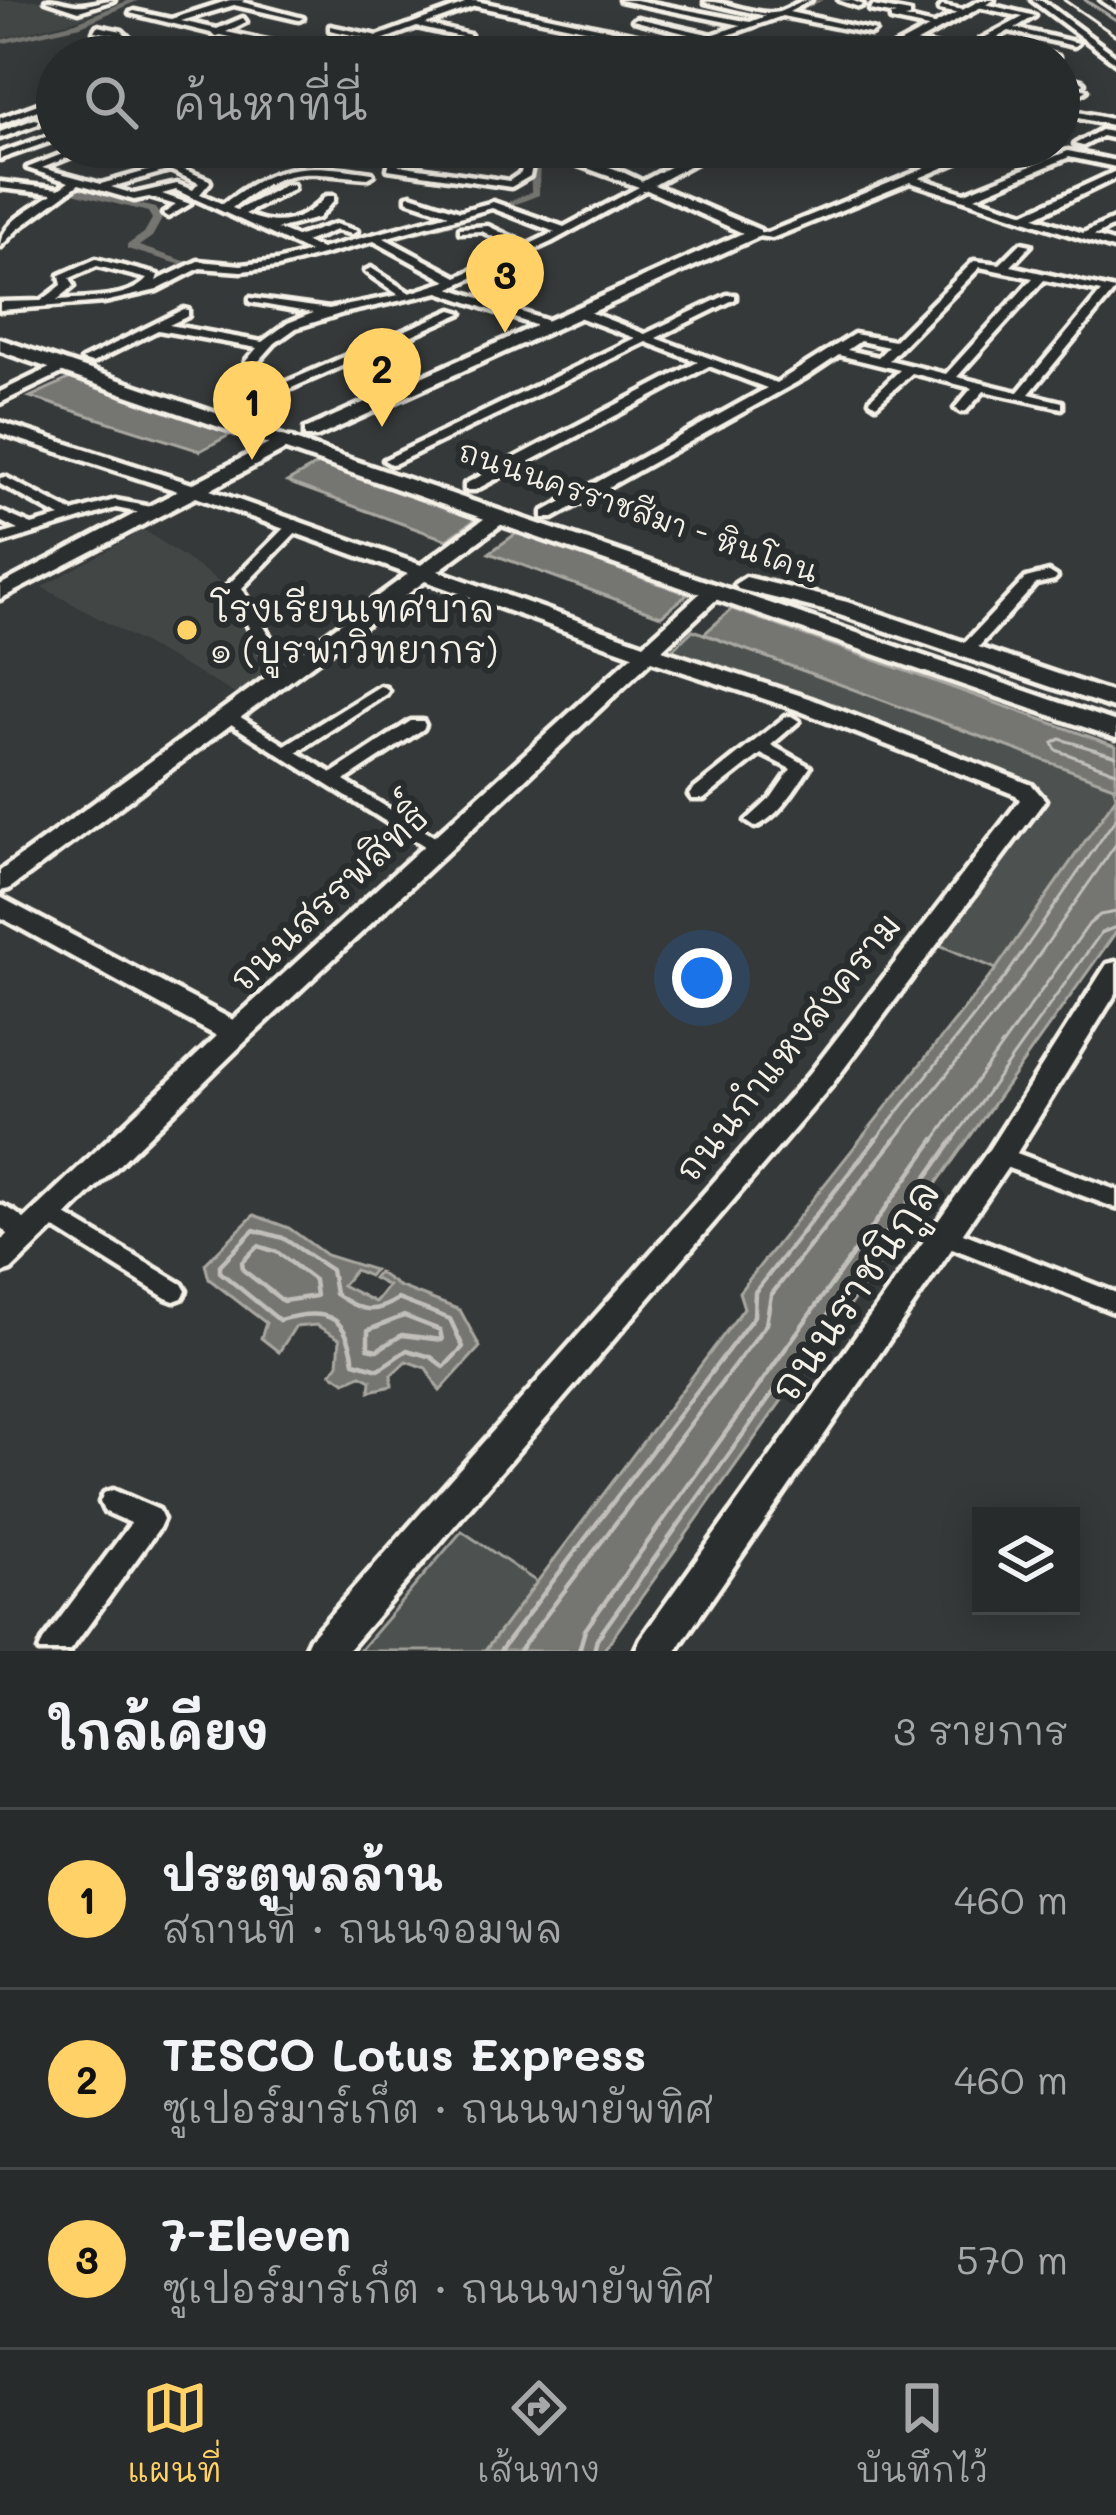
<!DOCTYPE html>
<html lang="th">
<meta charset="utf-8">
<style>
:root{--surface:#282b2b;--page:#303333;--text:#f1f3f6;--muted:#a5a7a9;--line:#444747;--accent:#ffd166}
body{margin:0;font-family:Mali,"Playpen Sans Thai",sans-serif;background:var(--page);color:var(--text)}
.controls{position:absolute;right:36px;bottom:36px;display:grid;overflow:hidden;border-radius:0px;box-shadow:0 6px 30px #0003}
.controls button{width:108px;height:108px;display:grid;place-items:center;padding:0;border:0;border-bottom:3px solid var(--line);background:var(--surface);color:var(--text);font:60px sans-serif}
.you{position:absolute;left:702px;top:978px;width:42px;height:42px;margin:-30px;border:9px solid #fff;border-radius:50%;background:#1a73e8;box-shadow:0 0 0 18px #1a73e833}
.badge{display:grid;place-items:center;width:78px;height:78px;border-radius:50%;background:var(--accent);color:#111;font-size:39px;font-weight:700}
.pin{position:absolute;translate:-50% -99px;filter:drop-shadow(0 3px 6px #0008)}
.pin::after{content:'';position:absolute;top:63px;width:42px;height:36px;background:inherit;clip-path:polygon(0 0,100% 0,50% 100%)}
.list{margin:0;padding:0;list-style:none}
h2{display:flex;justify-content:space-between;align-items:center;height:156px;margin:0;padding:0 48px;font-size:51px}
h2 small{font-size:39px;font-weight:400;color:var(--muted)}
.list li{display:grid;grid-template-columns:78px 1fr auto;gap:36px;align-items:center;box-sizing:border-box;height:180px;padding:0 48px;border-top:3px solid var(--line)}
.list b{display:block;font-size:45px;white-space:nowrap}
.list p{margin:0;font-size:39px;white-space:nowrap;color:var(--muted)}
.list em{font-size:39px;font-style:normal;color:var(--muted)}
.icon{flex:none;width:66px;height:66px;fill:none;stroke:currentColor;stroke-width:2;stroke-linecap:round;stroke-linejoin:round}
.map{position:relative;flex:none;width:1116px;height:1651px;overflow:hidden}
.search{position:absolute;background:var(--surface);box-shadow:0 6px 30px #0003;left:36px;right:36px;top:36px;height:132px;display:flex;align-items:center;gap:30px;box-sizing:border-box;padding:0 42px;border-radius:66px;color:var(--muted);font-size:45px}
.sheet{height:696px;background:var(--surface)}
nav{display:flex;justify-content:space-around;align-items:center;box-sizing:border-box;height:168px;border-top:3px solid var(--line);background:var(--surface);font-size:33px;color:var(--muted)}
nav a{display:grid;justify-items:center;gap:6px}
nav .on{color:var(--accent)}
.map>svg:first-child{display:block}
.built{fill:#434645}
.green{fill:#4e514f;stroke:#a1a19c;stroke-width:3}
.water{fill:#757572;stroke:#a8a7a1;stroke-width:3}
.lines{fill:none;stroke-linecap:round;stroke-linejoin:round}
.shore-far1{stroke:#c1bfb9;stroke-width:3}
.shore{stroke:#c1bfb9;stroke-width:4.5}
.stream{stroke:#a8a7a1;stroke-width:3}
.canal{fill:#757572;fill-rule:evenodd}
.street-casing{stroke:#f4f1e8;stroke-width:9}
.secondary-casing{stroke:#f4f1e8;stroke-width:9}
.primary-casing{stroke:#f4f1e8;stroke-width:9}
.street{fill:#2a2d2e;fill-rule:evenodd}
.secondary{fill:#2a2d2e;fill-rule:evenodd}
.primary{fill:#2a2d2e;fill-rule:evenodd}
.rail{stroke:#f4f1e8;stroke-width:3}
.poi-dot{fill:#ffd166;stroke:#2a2d2e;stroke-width:4.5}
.labels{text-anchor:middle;stroke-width:12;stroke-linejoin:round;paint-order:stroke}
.far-street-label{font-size:30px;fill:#f4f1e8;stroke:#2a2d2e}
.poi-label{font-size:36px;fill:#f4f1e8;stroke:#2a2d2e;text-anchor:start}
.street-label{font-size:36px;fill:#f4f1e8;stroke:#2a2d2e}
.near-street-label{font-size:42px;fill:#f4f1e8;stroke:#2a2d2e}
</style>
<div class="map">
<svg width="1116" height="1651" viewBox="0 0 1116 1651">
<rect width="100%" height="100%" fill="#363939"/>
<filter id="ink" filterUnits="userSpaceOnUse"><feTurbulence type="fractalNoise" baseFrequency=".00833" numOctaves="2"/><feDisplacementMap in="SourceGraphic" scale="24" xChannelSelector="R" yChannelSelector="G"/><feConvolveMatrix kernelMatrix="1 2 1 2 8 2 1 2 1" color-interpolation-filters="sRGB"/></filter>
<g filter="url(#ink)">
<g class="built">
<path d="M0,0H124L79,19L0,39Z"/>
<path d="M144,530L232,590L276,671L239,696L42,587Z"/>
</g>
<g class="green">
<path d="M693,630L1113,784L1116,797L996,969L937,944L1028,787L670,652Z"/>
<path d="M462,1531L537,1582L485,1651H359Z"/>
</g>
<g class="water">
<path d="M73,377L233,433L200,451L30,397Z"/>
<path d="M320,463L476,519L447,540L287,482Z"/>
<path d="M517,533L688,594L661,616L489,553Z"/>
<path d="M732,609L1116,746V787L704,634Z"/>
<path d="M1116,797V932L603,1651H485L744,1308L739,1292L996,969Z"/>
<path d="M254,1215L289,1228L326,1255L374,1270L369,1276L355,1270L342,1285L375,1302L388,1286L373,1278L378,1272L398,1286L460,1310L480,1347L440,1391L426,1368L406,1361L391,1375L392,1386L370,1391L371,1380L361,1375L345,1382L331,1373L338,1364L340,1339L316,1325L295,1327L279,1352L261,1338L266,1323L209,1279L205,1264Z"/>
</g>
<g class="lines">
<g class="shore-far1">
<path d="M1116,756L1060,739L1053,743L1056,750L1116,772"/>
<path d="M874,1142L1006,976L1116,818"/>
<path d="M893,1142L1018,985L1116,844"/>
<path d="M933,1142L1089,924L1100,915L1116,912"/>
<path d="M952,1142L1101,933L1116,927"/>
</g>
<g class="shore">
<path d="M254,1230L283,1238L331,1270L335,1294C359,1310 372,1316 398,1299L450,1319L463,1347L444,1367L431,1357L407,1350L379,1369L354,1362C347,1314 325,1307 279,1320L220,1272V1265Z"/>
<path d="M258,1246L277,1252L314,1280L316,1296L283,1301L243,1270L242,1262Z"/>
<path d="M404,1316L440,1330L442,1340L402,1335L377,1350L368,1348V1330Z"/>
<path d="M500,1651L754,1316L755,1292L876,1139"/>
<path d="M519,1651L766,1324L771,1295L895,1139"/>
<path d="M579,1651L585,1630L935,1139"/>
<path d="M594,1651L597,1639L954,1139"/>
</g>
<path class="stream" d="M1085,0L1116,20"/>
<g class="canal">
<path d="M129,0H139L81,26L0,44V40L76,22Z"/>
<path d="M813,0H823L788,18L680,57H668L785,14Z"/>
<path d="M535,148L540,151L539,195C470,223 394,240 321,258L316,255L501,205L531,192L530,151Z"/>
<path d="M0,177L64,185L155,208L162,219L152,237L139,246L194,264L189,267L127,249V245L144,233L152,219L148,212L65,191L0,183Z"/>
<path d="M203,264L241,268L273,264L278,267C253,276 226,273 199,269L198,267Z"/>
</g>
<defs>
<g id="street">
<path d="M46,0C57,0 65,4 75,5C87,7 101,0 114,0L79,11Z"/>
<path d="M230,0H244L242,2L303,18L299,20L234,5L181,21L217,29L243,18L246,22L226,32L327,54L370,39L330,30V26L378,36L465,4L453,0L476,1L683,45L703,38L633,20L637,18L712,35L741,25L620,0H636L750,22L766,16L705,2C725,0 749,15 773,13C787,12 796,0 811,0L789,12L875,31L871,34L782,16L666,57H654L676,48L475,6L425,24L470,35V39L417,27L336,57H316L220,35L215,37L211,33L130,13L134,11L171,19Z"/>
<path d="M839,0H851L863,5L859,7Z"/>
<path d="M1032,0H1041L1116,56V63Z"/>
<path d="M1101,0H1110L1116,4V10Z"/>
<path d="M981,3L1035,16L1015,28L1078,43L1074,46L1009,31L991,41L1058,57H1042L980,44V40L1023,17L978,7Z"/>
<path d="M873,6L910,13V17L905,18L941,27L937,30L891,20V16L896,15L870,10Z"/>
<path d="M942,6L968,11L969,13L965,15L939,10Z"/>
<path d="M97,26L122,31L135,44L110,57H99L125,43L116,35L94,31Z"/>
<path d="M907,40L972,55L973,57H957L904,45Z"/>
<path d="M810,43L853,55L854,57H840L807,48Z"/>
<path d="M754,49L778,55L779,57L751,54Z"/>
<path d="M1059,75L1082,81L1084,83L1079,86L1059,81Z"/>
<path d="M1079,88L1087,90L1059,108V101Z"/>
<path d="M57,97V103L0,124V118Z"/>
<path d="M1059,108L1116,120V126L1059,114Z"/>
<path d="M35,119L38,120V124L0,138V132Z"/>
<path d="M1101,130L1116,133V139L1102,136L1083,146L1075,144Z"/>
<path d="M57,133V139L0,159V153Z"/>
<path d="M80,147H94L42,168L101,184L171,164L209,180L210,182L200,194L223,204C277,162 306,163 372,173L373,175L368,178C302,173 287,164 232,208L237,210L285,185H293V189L245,214C278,229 303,222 326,196H334V200L318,218L277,229L296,237L335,224L357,231L352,234L336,230L305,242L321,249L449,214L407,200V196L411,195L460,211L493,202L564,227L639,187L559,158L535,153L530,176L511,187L388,169L390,160L395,157L400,160L398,165L509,181L521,173L525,152L518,147C553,147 622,167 651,187L551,242L450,288L554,323V329H546L439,292L343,313L296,328L275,343L258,362L252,386L236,404L452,310L462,313L237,412L220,405L240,385L246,361L257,348L158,330L92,363L82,360L184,309L188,310V316L169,325L262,342L288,323L313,313L250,302V298L329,309L399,295L367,273L365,271L371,268L410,293L447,281L374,241L278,267L241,271L200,268L157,290L104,302L0,310V302L41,301L62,285L60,275L96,259L158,275L156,281L198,261L241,265L277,261L310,252L176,190L162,194L190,204L168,217L163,214L176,205L149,197L134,200L79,184L18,229L0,247C1,222 33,208 52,194L0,188V182L59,189L69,182L27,168ZM170,170L199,183L193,190L177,184L134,194L111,187ZM492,208L555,232L528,245L488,226L460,228V232L482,231L519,250L457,277L384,238ZM97,266L147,279C130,300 83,298 57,300L74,286L70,278Z"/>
<path d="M327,147H339L311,165H303V161Z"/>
<path d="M366,147H401C393,152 374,152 366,147Z"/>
<path d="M628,147H643L690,165L681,167Z"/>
<path d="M853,147C878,147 920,166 937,164C957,161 971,147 992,147L919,178L965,193L1068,151L1116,161V167L1069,157L975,197L1025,213L1116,171V178L1035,217L1083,233L1116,218V225L1094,236L1116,243V250L910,182L772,238L751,235V231L767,233L926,168Z"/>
<path d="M1021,243L1031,245L1011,266L1115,290L1029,394L1062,402V408L984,391L966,411L961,412L955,408L972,388L912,373L876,405L870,401L871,398L900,370L839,355L806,377L553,518H543V512L767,388L709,366L475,490H465V484L698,362L646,342L396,463L391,464L384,460L635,338L576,316V310H584L645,334L727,295H735V299L656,338L776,383L854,334L894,341L974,261L1000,264ZM980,267L1033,278L946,374L889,360ZM1044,280L1101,292L1018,392L957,377ZM860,341L888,347L878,357L847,350Z"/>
<path d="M5,477L73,512L115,500L156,508L158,511L151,515L116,508L0,544V535L18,530L0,521V511L32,525L60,517L0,484V478Z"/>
<path d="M296,520L303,524L301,527L242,588L293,677L285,682L277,677L226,587L291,521Z"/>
<path d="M1049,572L1057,577L1054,580L1036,584L972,654H960L958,651L960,648L1026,578Z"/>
<path d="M380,686L386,688L388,691L386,694L297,752L332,773L411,721H423L425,725L423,729L344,781L443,842L446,846L443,850H431L220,717L228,712L234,713L285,745Z"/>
<path d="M791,716L799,721L771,745L810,767C794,790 781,815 755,827L746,821L771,798L791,769L761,754L704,799H692L689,795L692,791L785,717Z"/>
<path d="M1000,1147L1116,1190V1208L992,1162L989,1156L992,1150Z"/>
<path d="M0,1205C13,1209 31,1222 37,1235L34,1242C19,1247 11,1236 0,1227Z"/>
<path d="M49,1205L182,1284L186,1291L182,1298L174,1301L166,1298L41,1220L38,1214L41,1208Z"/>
<path d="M945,1226L1116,1293V1313L937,1242L934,1235L937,1228Z"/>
<path d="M113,1490L159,1510L163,1519L159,1528L70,1651H39L43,1641L131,1523L104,1511L100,1502L104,1493Z"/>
</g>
<g id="secondary">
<path d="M981,0H994L890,57H875Z"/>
<path d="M706,147H723L654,185L760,230V236L317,437H305V429L743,233L636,185Z"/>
<path d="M58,364L72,368L0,403V392Z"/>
<path d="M0,422L192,484L280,438H292V446L210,490L421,565L492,513H506V521L438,571L644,644L706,588H720V596L662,650L811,699L1032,785L1045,800L831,1086L347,1651H304L310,1638L811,1072L1020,800L1016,795L795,709L651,661L246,1041L11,1270L0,1274V1242L217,1036L0,917V897L233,1020L633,655L425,581L9,889L0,891V871L408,574L196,497L0,599V585L178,491L0,433Z"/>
<path d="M1116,962V993L1010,1164L676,1651H635L641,1638L990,1148L1107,964Z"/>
</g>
<g id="primary">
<path d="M0,339L1116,722V738L0,351Z"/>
<path d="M746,577L847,602L1116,694V709L831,612L738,589L735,584Z"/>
</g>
</defs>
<use href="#street" class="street-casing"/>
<use href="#secondary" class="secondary-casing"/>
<use href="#primary" class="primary-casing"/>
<use href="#street" class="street"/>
<use href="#secondary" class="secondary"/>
<use href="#primary" class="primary"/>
<path class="rail" d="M1064,0L1116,36"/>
</g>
</g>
<circle class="poi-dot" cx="187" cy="630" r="12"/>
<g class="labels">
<g class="far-street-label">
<text transform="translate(638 512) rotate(19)" y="10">ถนนนครราชสีมา - หินโคน</text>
</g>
<g class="poi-label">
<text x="211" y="622">โรงเรียนเทศบาล<tspan x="211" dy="41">๑ (บูรพาวิทยากร)</tspan></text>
</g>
<g class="street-label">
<text transform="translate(329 897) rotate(-43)" y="13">ถนนสรรพสิทธิ์</text>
<text transform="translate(788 1047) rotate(-51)" y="13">ถนนกำแหงสงคราม</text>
</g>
<g class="near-street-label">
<text transform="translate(855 1290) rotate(-55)" y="15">ถนนราชนิกูล</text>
</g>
</g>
</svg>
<div class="controls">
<button><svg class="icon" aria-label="layers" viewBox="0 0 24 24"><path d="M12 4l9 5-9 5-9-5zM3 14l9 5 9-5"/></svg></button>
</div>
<div class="you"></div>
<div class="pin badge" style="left:252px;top:460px">1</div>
<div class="pin badge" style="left:382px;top:427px">2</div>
<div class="pin badge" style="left:505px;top:333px">3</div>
<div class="search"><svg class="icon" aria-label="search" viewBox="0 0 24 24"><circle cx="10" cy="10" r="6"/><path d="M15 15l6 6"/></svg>ค้นหาที่นี่</div>
</div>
<section class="sheet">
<h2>ใกล้เคียง<small>3 รายการ</small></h2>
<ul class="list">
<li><span class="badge">1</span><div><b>ประตูพลล้าน</b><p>สถานที่ · ถนนจอมพล</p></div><em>460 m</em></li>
<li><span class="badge">2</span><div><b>TESCO Lotus Express</b><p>ซูเปอร์มาร์เก็ต · ถนนพายัพทิศ</p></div><em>460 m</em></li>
<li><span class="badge">3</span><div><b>7-Eleven</b><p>ซูเปอร์มาร์เก็ต · ถนนพายัพทิศ</p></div><em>570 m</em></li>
</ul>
</section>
<nav>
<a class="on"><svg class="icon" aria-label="map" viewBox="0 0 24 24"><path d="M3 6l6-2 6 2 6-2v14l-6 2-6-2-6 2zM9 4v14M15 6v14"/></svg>แผนที่</a>
<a><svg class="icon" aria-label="directions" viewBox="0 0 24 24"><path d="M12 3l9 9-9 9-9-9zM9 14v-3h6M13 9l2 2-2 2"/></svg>เส้นทาง</a>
<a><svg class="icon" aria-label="saved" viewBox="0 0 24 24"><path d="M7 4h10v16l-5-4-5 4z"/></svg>บันทึกไว้</a>
</nav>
